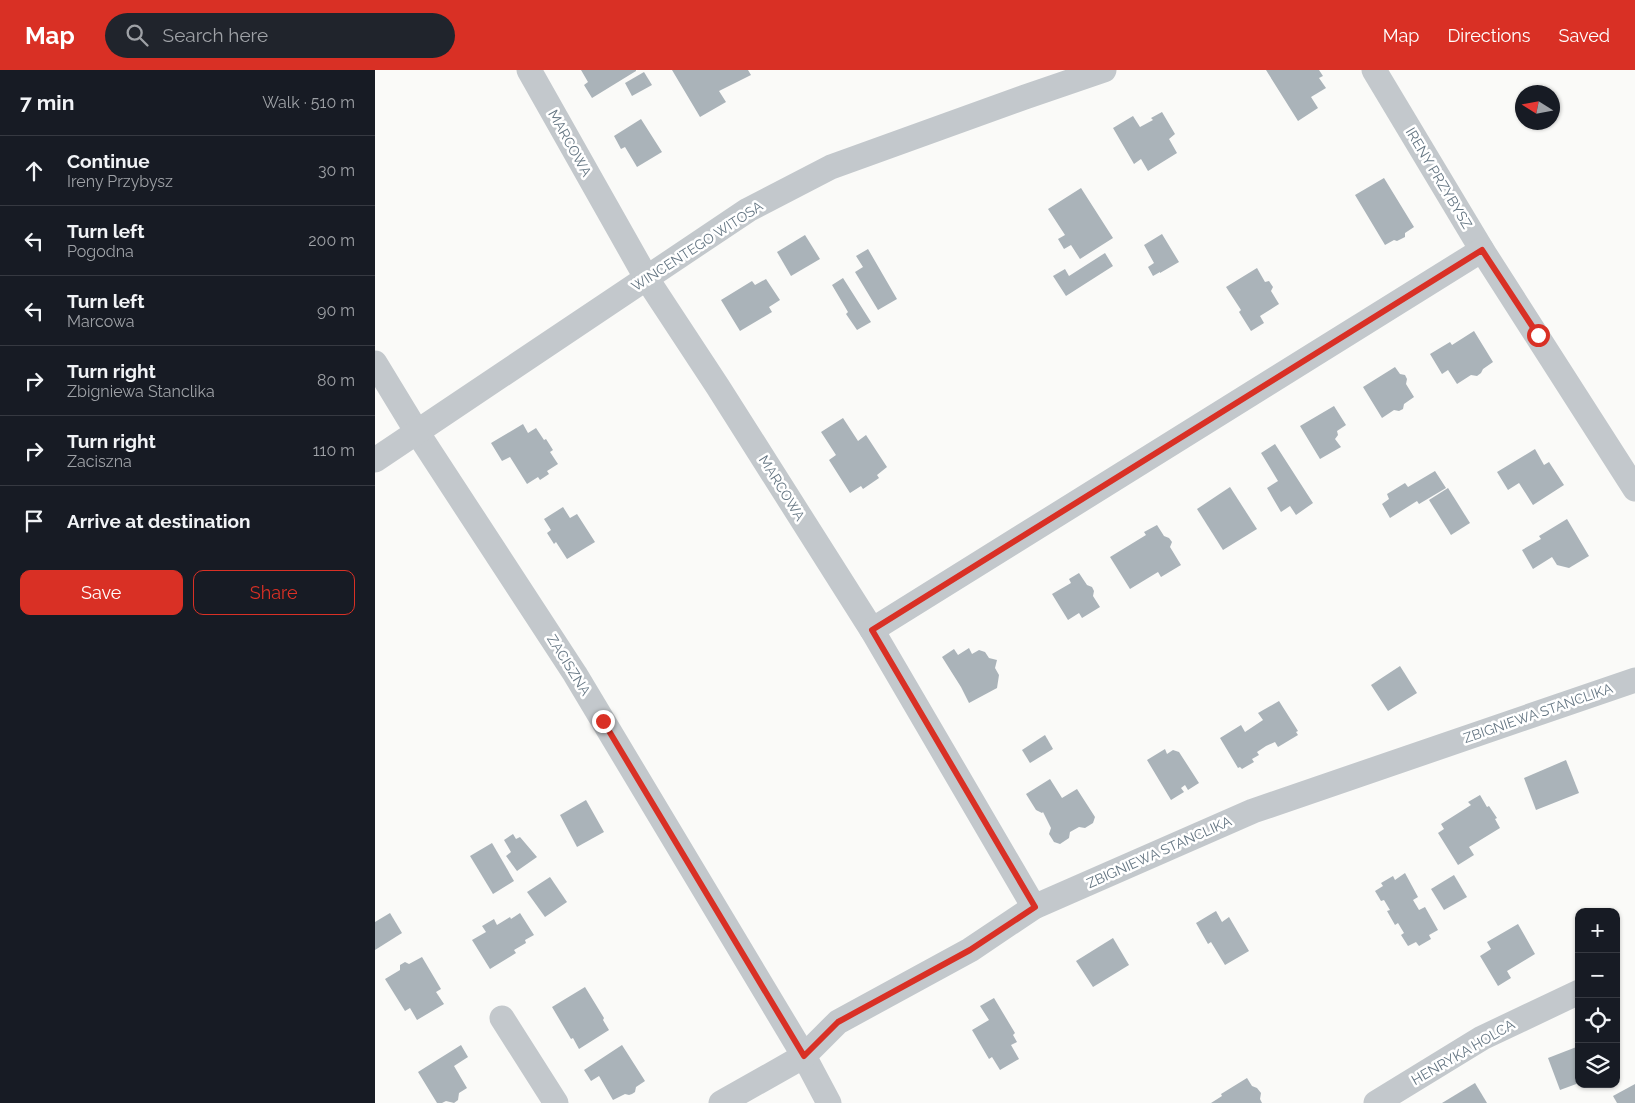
<!DOCTYPE html>
<meta charset="utf-8">
<style>
:root{--surface:#171b24;--page:#20242c;--text:#f1f3f6;--muted:#9ea1a6;--line:#363941;--accent:#d93025}
body{margin:0;font-family:Raleway,sans-serif;background:var(--page);color:var(--text)}
.controls{position:absolute;right:15px;bottom:15px;display:grid;overflow:hidden;border-radius:10px;box-shadow:0 1px 4px #0004}
.controls button{width:45px;height:45px;display:grid;place-items:center;padding:0;border:0;border-bottom:1px solid var(--line);background:var(--surface);color:var(--text);font:25px sans-serif}
.compass{position:absolute;left:1140px;top:15px;width:45px;height:45px;border-radius:50%;background:var(--surface);box-shadow:0 1px 4px #0004;rotate:281deg}
.stop{position:absolute;width:15px;height:15px;margin:-11px;border:4px solid #d93025;border-radius:50%;background:#fff}
.stop.end{background:#d93025;border-color:#fff;box-shadow:0 1px 5px #0008}
.list{margin:0;padding:0;list-style:none}
h2{display:flex;justify-content:space-between;align-items:center;height:65px;margin:0;padding:0 20px;font-size:21px}
h2 small{font-size:16px;font-weight:400;color:var(--muted)}
.list li{display:grid;grid-template-columns:32px 1fr auto;gap:15px;align-items:center;box-sizing:border-box;height:70px;padding:0 20px;border-top:1px solid var(--line)}
.list b{display:block;font-size:19px;white-space:nowrap}
.list p{margin:0;font-size:16px;white-space:nowrap;color:var(--muted)}
.list em{font-size:16px;font-style:normal;color:var(--muted)}
.actions{display:flex;gap:10px;padding:15px 20px}
.actions a{flex:1;padding:11px 0;border:1px solid var(--accent);border-radius:10px;text-align:center;font-size:18px;color:var(--accent)}
.actions .main{background:var(--accent);color:#fff}
.icon{flex:none;width:28px;height:28px;fill:none;stroke:currentColor;stroke-width:2;stroke-linecap:round;stroke-linejoin:round}
.map{position:relative;flex:none;width:1260px;height:1033px;overflow:hidden}
header{display:flex;align-items:center;gap:30px;box-sizing:border-box;height:70px;padding:0 25px;background:var(--accent);color:#fff}
header strong{font-size:24px}
nav{display:flex;gap:28px;margin-inline-start:auto;font-size:18px}
.search{width:350px;height:45px;background:var(--page);display:flex;align-items:center;gap:12px;box-sizing:border-box;padding:0 18px;border-radius:28px;color:var(--muted);font-size:19px}
main{display:flex}
aside{flex:1;background:var(--surface)}
.map>svg:first-child{display:block}
.building{fill:#aab3b9}
.lines{fill:none;stroke-linecap:round;stroke-linejoin:round}
.street{stroke:#c3c8cc;stroke-width:25}
.route{stroke:#d93025;stroke-width:6}
.labels{text-anchor:middle;stroke-width:5;stroke-linejoin:round;paint-order:stroke}
.street-label{font-size:14px;fill:#657683;stroke:#fff}
</style>
<header>
<strong>Map</strong>
<div class="search"><svg class="icon" aria-label="search" viewBox="0 0 24 24"><circle cx="10" cy="10" r="6"/><path d="M15 15l6 6"/></svg>Search here</div>
<nav><a>Map</a><a>Directions</a><a>Saved</a></nav>
</header>
<main>
<aside>
<h2>7 min<small>Walk · 510 m</small></h2>
<ul class="list">
<li><svg class="icon" aria-label="ahead" viewBox="0 0 24 24"><path d="M12 20V5M6 11l6-6 6 6"/></svg><div><b>Continue</b><p>Ireny Przybysz</p></div><em>30 m</em></li>
<li><svg class="icon" aria-label="left" viewBox="0 0 24 24"><path d="M17 20v-9H6M10 6l-5 5 5 5"/></svg><div><b>Turn left</b><p>Pogodna</p></div><em>200 m</em></li>
<li><svg class="icon" aria-label="left" viewBox="0 0 24 24"><path d="M17 20v-9H6M10 6l-5 5 5 5"/></svg><div><b>Turn left</b><p>Marcowa</p></div><em>90 m</em></li>
<li><svg class="icon" aria-label="right" viewBox="0 0 24 24"><path d="M7 20v-9h11M14 6l5 5-5 5"/></svg><div><b>Turn right</b><p>Zbigniewa Stanclika</p></div><em>80 m</em></li>
<li><svg class="icon" aria-label="right" viewBox="0 0 24 24"><path d="M7 20v-9h11M14 6l5 5-5 5"/></svg><div><b>Turn right</b><p>Zaciszna</p></div><em>110 m</em></li>
<li><svg class="icon" aria-label="arrive" viewBox="0 0 24 24"><path d="M6 21V4h12l-3 4 3 4H6"/></svg><div><b>Arrive at destination</b></div></li>
</ul>
<div class="actions"><a class="main">Save</a><a>Share</a></div>
</aside>
<div class="map">
<svg width="1260" height="1033" viewBox="0 0 1260 1033">
<rect width="100%" height="100%" fill="#fafaf8"/>
<g class="building">
<path d="M206,0H261V1L217,28L209,15L213,12Z"/>
<path d="M297,0H373L376,5L344,21L351,32L325,47Z"/>
<path d="M891,0H944L948,6L944,8L951,18L936,27L943,38L923,51Z"/>
<path d="M269,2L277,15L257,26L250,13Z"/>
<path d="M787,42L800,64L794,69L802,83L773,101L766,89L759,94L738,58L758,46L765,57L778,50L776,48Z"/>
<path d="M266,49L287,82L262,97L250,77L246,79L239,66Z"/>
<path d="M1009,108L1039,157L1030,163V167L1022,171L1019,170L1010,175L980,125Z"/>
<path d="M706,118L738,168L705,189L696,175L689,179L683,169L690,165L673,139Z"/>
<path d="M787,164L804,192L785,203V202L778,206L773,197L779,193L769,175Z"/>
<path d="M430,165L445,189L416,206L402,182Z"/>
<path d="M493,179L522,229L503,240L480,202L488,197L481,186Z"/>
<path d="M730,183L738,196L691,226L678,206L690,199L694,206Z"/>
<path d="M882,198L890,212L894,211L898,217L896,221L904,234L885,246L889,253L876,261L864,242L866,240L851,217Z"/>
<path d="M468,208L496,252L482,260L471,244L473,242L457,215Z"/>
<path d="M391,209L405,230L394,237L397,242L365,261L346,230L377,211L380,215Z"/>
<path d="M1099,261L1118,292L1108,299L1106,303L1102,306L1096,305L1082,314L1073,300L1067,304L1055,284L1075,272L1077,275Z"/>
<path d="M1020,297L1025,304L1030,305L1032,309L1031,314L1039,327L1029,334L1028,339L1024,341L1019,340L1007,348L988,317Z"/>
<path d="M959,336L971,355L962,361L963,365L960,369L966,377L945,389L925,356Z"/>
<path d="M468,348L483,371L491,365L512,397L502,405L504,408L488,419L486,416L475,423L454,390L461,385L446,362Z"/>
<path d="M148,354L153,363L161,358L169,370L171,369L178,380L175,382L183,394L172,401L174,404L165,410L163,407L152,414L135,387L127,391L116,373Z"/>
<path d="M900,374L938,433L921,445L915,436L906,442L892,418L903,411L886,383Z"/>
<path d="M1160,379L1169,395L1174,392L1189,415L1158,435L1144,413L1133,420L1122,402Z"/>
<path d="M1060,401L1071,418L1044,434L1042,431L1015,448L1007,434L1014,429L1012,424L1030,413L1033,417Z"/>
<path d="M855,417L882,459L848,480L822,439Z"/>
<path d="M1073,418L1095,453L1076,465L1054,430Z"/>
<path d="M188,437L195,448L202,444L220,472L192,489L181,472L179,474L172,463L176,460L169,449Z"/>
<path d="M1192,449L1214,486L1194,498L1182,495L1177,487L1158,499L1147,480L1166,469L1164,466Z"/>
<path d="M782,455L789,466L794,468L797,472L795,477L806,495L786,507L783,502L755,519L735,487L771,465L769,462Z"/>
<path d="M704,503L712,515L717,517L719,521L718,526L725,537L707,548L704,543L693,550L677,524L696,513L694,509Z"/>
<path d="M594,578L597,584L604,580L610,582L614,588L622,590L620,598L624,605L622,618L594,633L586,617L567,587L579,579L583,585Z"/>
<path d="M1025,596L1042,623L1013,641L996,615Z"/>
<path d="M904,631L923,661L921,662L923,665L903,677L900,672L891,676L882,682L884,685L877,689L879,692L867,699L865,697L863,698L845,668L866,655L870,662L888,650L883,643Z"/>
<path d="M670,665L678,679L655,693L647,680Z"/>
<path d="M790,679L792,684L798,680L804,682L824,713L813,720L810,715L806,718L809,722L796,730L772,690Z"/>
<path d="M1191,690L1204,723L1161,740L1149,708Z"/>
<path d="M675,709L687,728L702,719L720,747L718,753L710,758L704,757L695,762L694,768L685,774L679,772L674,764L676,758L668,742L667,743L661,740L651,724Z"/>
<path d="M1105,725L1112,737L1114,736L1122,748L1120,749L1125,758L1094,777L1099,785L1083,795L1063,763L1069,759L1066,754L1096,735L1093,732Z"/>
<path d="M211,730L229,762L202,777L185,745Z"/>
<path d="M138,764L141,769L145,767L162,787L142,801L131,786L136,782L129,770Z"/>
<path d="M117,773L139,811L118,824L95,786Z"/>
<path d="M1030,803L1043,827L1038,830L1044,840L1050,837L1063,860L1054,865L1056,869L1044,876L1041,872L1033,876L1026,865L1029,863L1023,853L1020,855L1012,841L1015,840L1009,830L1006,831L1000,821L1008,816L1006,813L1018,806L1020,810Z"/>
<path d="M1079,805L1092,827L1069,840L1056,819Z"/>
<path d="M175,807L192,832L170,847L152,822Z"/>
<path d="M841,841L847,852L854,847L874,881L850,895L836,872L833,874L821,853Z"/>
<path d="M15,843L27,863L0,880V852Z"/>
<path d="M145,843L159,865L150,870L151,873L139,880L141,883L115,899L97,870L111,862L107,856L119,849L122,855L135,847L136,849Z"/>
<path d="M1143,854L1160,884L1132,901L1136,908L1123,916L1105,886L1116,879L1112,872Z"/>
<path d="M738,868L754,895L718,917L701,891Z"/>
<path d="M47,887L66,919L61,922L69,934L42,950L35,938L30,941L10,909L25,900V895L30,892L34,894Z"/>
<path d="M210,917L229,948L228,950L234,960L204,979L198,968L196,969L177,937Z"/>
<path d="M619,928L640,963L638,965L642,972L636,975L644,989L625,1000L617,987L614,989L597,960L614,950L605,936Z"/>
<path d="M86,975L93,987L79,996L92,1018L84,1023L83,1030L79,1033L71,1031L67,1033H62L43,1002Z"/>
<path d="M247,975L270,1011L261,1017L260,1022L257,1024L254,1025L250,1024L238,1030L224,1006L216,1011L209,1000Z"/>
<path d="M1204,976V1013L1185,1020L1173,988Z"/>
<path d="M872,1008L877,1016L882,1018L886,1023L885,1029L887,1033H836L847,1026L846,1024Z"/>
<path d="M1100,1013L1112,1033H1067Z"/>
<path d="M1260,1014V1033H1242L1238,1026Z"/>
</g>
<g class="lines">
<g class="street">
<path d="M154,0L272,209L343,317L497,560L659,837"/>
<path d="M999,0L1107,180L1260,419"/>
<path d="M0,293L42,362L200,604L429,986L454,1033"/>
<path d="M0,390L373,140L456,97L650,27L729,0"/>
<path d="M497,560L1107,180"/>
<path d="M127,948L181,1033"/>
<path d="M346,1033L429,986L463,952L595,880L659,837L878,741L1260,610"/>
<path d="M1001,1033L1107,968L1204,922"/>
</g>
</g>
<g class="lines">
<path class="route" d="M228,651L429,986L463,952L595,880L660,837L497,560L1107,180L1163,265"/>
</g>
<g class="labels">
<g class="street-label">
<text transform="translate(195 73) rotate(61)" y="5">MARCOWA</text>
<text transform="translate(1064 108) rotate(59)" y="5">IRENY PRZYBYSZ</text>
<text transform="translate(322 176) rotate(-33)" y="5">WINCENTEGO WITOSA</text>
<text transform="translate(407 418) rotate(58)" y="5">MARCOWA</text>
<text transform="translate(194 595) rotate(58)" y="5">ZACISZNA</text>
<text transform="translate(1163 643) rotate(-19)" y="5">ZBIGNIEWA STANCLIKA</text>
<text transform="translate(784 782) rotate(-24)" y="5">ZBIGNIEWA STANCLIKA</text>
<text transform="translate(1088 982) rotate(-30)" y="5">HENRYKA HOLCA</text>
</g>
</g>
</svg>
<div class="controls">
<button>+</button>
<button>−</button>
<button><svg class="icon" aria-label="locate" viewBox="0 0 24 24"><circle cx="12" cy="12" r="6"/><path d="M12 2v4M12 18v4M2 12h4M18 12h4"/></svg></button>
<button><svg class="icon" aria-label="layers" viewBox="0 0 24 24"><path d="M12 4l9 5-9 5-9-5zM3 14l9 5 9-5"/></svg></button>
</div>
<svg class="compass" viewBox="-18 -18 36 36"><path d="M0-13l5 13h-10z" fill="#e53935"/><path d="M0 13l5-13h-10z" fill="#9ea1a6"/></svg>
<div class="stop" style="left:1163px;top:265px"></div>
<div class="stop end" style="left:228px;top:651px"></div>
</div>
</main>
